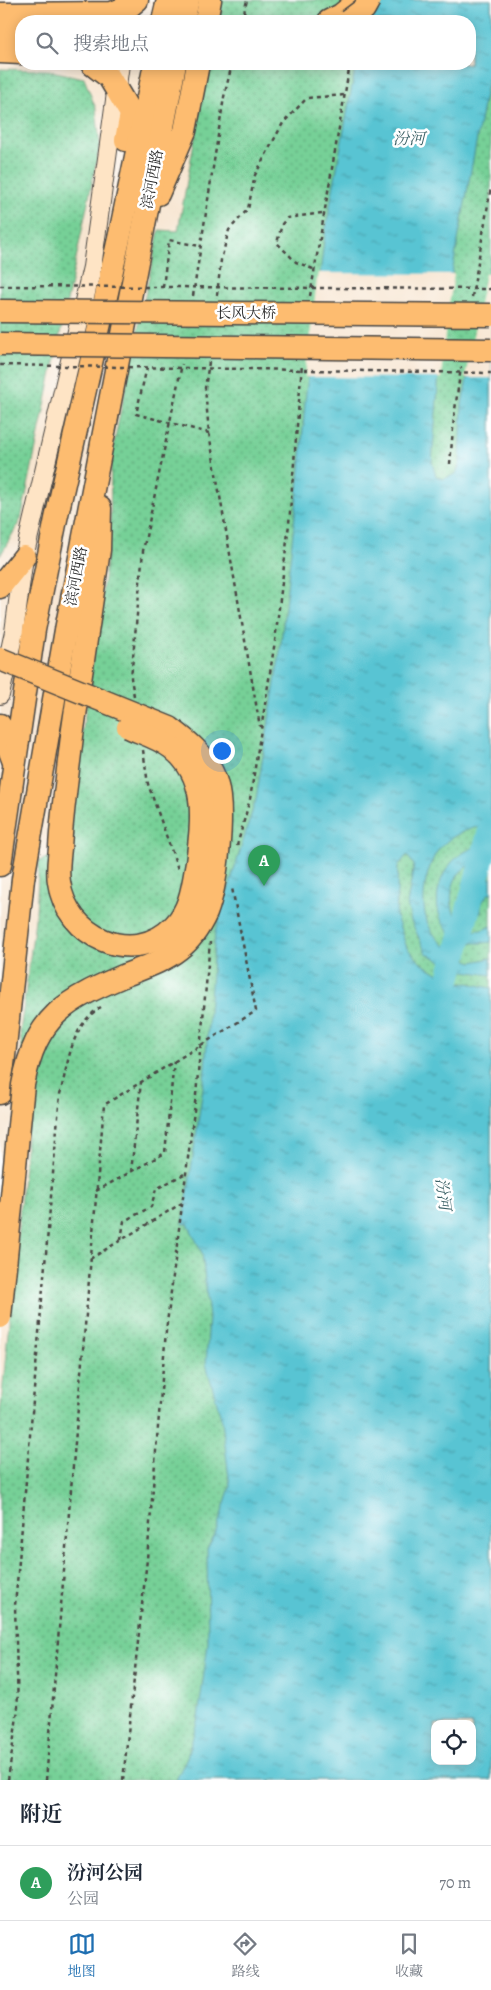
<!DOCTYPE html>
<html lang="zh">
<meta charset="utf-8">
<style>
:root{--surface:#fff;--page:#f6f6f7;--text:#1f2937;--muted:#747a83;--line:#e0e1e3;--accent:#1f6fb2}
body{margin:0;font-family:Alegreya,"Noto Serif SC",serif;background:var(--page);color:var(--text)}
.controls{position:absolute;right:15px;bottom:15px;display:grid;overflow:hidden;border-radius:10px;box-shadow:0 2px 12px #0003}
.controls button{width:45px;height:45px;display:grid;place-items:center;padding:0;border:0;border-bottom:1px solid var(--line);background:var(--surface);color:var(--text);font:25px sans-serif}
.you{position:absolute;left:221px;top:750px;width:18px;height:18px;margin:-12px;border:4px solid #fff;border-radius:50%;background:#1a73e8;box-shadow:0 0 0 8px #1a73e833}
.badge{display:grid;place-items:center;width:32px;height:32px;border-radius:50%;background:var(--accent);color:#fff;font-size:16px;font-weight:700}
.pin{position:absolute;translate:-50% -41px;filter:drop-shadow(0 1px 2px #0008)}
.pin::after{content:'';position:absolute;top:26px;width:18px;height:15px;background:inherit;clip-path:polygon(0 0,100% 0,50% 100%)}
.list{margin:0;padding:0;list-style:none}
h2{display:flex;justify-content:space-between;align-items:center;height:65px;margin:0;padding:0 20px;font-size:21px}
h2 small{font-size:16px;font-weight:400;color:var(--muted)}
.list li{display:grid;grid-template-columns:32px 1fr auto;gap:15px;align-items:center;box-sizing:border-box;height:75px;padding:0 20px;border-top:1px solid var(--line)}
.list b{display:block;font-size:19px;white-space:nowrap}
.list p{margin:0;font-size:16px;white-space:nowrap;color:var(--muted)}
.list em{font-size:16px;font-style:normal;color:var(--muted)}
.icon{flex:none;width:28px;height:28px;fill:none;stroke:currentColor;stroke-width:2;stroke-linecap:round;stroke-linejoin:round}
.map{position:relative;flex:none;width:491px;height:1780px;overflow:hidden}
.search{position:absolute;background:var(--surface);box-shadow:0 2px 12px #0003;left:15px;right:15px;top:15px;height:55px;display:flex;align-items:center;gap:12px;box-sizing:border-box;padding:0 18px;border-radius:20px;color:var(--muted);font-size:19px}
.sheet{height:140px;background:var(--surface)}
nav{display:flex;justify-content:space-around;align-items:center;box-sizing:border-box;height:70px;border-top:1px solid var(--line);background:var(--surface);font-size:14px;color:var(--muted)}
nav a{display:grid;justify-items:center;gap:2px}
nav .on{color:var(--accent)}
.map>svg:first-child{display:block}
.park{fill:url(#park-dots);stroke:#507e61;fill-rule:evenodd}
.water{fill:url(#water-ripples);stroke:#42787f;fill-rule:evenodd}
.pier{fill:#f7e5d0}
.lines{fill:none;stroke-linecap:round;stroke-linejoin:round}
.river{stroke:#58c4d3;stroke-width:24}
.secondary-casing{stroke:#4a4744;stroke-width:20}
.highway-casing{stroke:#4a4744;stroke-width:25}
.path{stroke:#4a4744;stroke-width:2.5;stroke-dasharray:4 4;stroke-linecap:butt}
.secondary{stroke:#fee4c5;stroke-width:18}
.highway{stroke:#fdbc6f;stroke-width:22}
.highway-bridge-casing{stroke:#4a4744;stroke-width:25;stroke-linecap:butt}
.path-bridge{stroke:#4a4744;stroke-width:2.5;stroke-dasharray:4 4;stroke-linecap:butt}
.highway-bridge{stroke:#fdbc6f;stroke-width:22}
.labels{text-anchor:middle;stroke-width:5;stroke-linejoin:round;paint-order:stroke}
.street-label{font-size:15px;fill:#2b2b2b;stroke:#fff}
.water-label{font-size:16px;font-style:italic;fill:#3b6166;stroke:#fff}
</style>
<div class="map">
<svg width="491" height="1780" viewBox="0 0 491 1780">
<defs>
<pattern id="park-dots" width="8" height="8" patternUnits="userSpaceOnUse" patternTransform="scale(1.25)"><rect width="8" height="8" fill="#76d097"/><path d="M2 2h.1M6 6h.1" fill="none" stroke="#61a97b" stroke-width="1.8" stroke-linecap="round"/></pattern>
<pattern id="water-ripples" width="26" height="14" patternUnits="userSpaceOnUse" patternTransform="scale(1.25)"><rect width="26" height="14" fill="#58c4d3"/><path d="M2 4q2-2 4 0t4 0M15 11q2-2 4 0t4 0" fill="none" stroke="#499fab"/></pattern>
</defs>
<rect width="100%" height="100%" fill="#fff"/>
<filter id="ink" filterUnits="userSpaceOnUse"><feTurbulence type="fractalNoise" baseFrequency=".02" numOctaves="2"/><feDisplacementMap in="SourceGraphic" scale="10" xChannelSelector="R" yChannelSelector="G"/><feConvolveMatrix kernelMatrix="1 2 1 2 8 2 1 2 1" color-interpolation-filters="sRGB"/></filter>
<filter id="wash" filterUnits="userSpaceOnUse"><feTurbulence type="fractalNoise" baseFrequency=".0096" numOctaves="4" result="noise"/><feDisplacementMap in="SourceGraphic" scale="20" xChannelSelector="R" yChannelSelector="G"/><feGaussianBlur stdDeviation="1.12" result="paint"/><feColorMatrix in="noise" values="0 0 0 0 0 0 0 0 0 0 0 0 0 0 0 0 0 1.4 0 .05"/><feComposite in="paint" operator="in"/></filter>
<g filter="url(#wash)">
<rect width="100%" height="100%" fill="#f7e5d0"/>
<g class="park">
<path d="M219,0H491V1780H0V1416L30,1102L20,1033L36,912L39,861L66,851L110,535L111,457L159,230L178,231L208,64H470V21H215ZM435,1724H472V1761H435Z"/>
<path d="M0,69L47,70L84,78L96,109L100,145L21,519L0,556Z"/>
</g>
<g class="water">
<path d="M370,0H491V62L443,322L432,463L436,476L443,479L456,474L460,463L462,404L491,257V826C472,825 445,837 435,855C425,874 419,906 429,926C437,944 455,954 472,962L491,958V975L457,970L426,953L411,921L407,904L414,865L407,855L398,866L396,916L407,948L422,964L456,984L468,983L491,988V1780H176L187,1757L198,1718L208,1643L207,1549L215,1534L230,1487L222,1421L206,1364L209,1317L202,1253L188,1224H183L204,1081L215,932L256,799L280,652L300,469L305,401L325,233L356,64H470V21H365ZM435,1724H472V1761H435Z"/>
<path d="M491,844V859C484,861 475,863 468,866C437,883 452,948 491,926V942C418,955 421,849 491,844Z"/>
<path d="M491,878V894H488L481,904V913L472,911L468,898L471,887L482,880Z"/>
</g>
<g class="pier">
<path d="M318,273L454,274L446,322L441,378L305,377Z"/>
<path d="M485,274H491V378H465Z"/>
</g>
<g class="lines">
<path class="river" d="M440,1011L491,827"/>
</g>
</g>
<g filter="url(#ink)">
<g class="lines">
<defs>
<path id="secondary" d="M0,695L14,632L24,557L92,267L120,64"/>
<g id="highway">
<path d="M0,14L112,13L130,6L137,0"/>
<path d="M163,21L168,0"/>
<path d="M183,21L188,0"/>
<path d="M206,21L210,0"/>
<path d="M329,21L341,15L359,0"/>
<path d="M0,31H21"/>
<path d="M0,52L21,53"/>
<path d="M92,64L109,77L131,114L126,140"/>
<path d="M158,194L185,131L198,64"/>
<path d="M0,587L24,557"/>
<path d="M0,725L14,762"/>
<path d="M72,736L99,550L100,508"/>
<path d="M0,865L34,630L56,519L120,234L155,64"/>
<path d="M0,1093L23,879L66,630L175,64"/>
</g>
</defs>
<use href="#secondary" class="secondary-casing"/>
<use href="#highway" class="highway-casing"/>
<g class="path">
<path d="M242,21L247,0"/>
<path d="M313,269L296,262L277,243L282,224L287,218L322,213"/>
<path d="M163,287L169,240L200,246"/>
<path d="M217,295L221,260L229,230L248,209L255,175L283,123L307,98L345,95"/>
<path d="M193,296L224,97L232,64"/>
<path d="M310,296L350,64"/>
<path d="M472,297L491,187"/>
<path d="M209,362L205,388L209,433L260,727"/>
<path d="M147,367L136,414L209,433"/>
<path d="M450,464L454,417L461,367"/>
<path d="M134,696L131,678L143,551L182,364"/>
<path d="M143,750L148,784L178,869"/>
<path d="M237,846L250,799L275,641L289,524L302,364"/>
<path d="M131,1172L141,1082"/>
<path d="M96,1191L165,1153L174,1061"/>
<path d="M121,1240L124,1221L151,1207L156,1189L186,1173"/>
<path d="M90,1259L182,1203"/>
<path d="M8,1780L18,1709L15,1606L60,1094C69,1062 70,1026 101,1007"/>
<path d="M46,1780L104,1105L256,1011L232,888"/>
<path d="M123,1780L147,1559L166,1331L196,1095L210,942"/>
</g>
<use href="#secondary" class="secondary"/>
<use href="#highway" class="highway"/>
<defs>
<g id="highway-bridge">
<path d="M348,21L364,9L369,0"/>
<path d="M0,311L491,315"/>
<path d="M0,344L491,350"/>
<path d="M0,659L170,728C190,743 208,757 216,782C225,810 217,885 206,913C200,926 191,940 179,949C164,961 146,967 128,974C66,1000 36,1015 23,1085L0,1317"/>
<path d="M72,736C68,773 62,810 60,848C59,859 57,871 59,882C66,937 133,968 174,926C191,909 193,885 197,863C202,822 209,777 172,748C159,738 142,733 128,727"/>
</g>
</defs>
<use href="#highway-bridge" class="highway-bridge-casing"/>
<g class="path-bridge">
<path d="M0,286L491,289"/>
<path d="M0,365L491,373"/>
</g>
<use href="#highway-bridge" class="highway-bridge"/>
</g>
</g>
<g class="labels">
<g class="street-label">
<text transform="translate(152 179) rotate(-79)" y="5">滨河西路</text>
<text x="246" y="318">长风大桥</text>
<text transform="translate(76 576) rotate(-79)" y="5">滨河西路</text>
</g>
<g class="water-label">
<text x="409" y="144">汾河</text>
<text transform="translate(444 1194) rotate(83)" y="6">汾河</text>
</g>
</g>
</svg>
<div class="controls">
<button><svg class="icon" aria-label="locate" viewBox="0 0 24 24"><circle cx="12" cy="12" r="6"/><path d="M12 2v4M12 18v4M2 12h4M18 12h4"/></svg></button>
</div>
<div class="you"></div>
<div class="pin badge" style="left:264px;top:886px;background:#2e9e5b">A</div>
<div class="search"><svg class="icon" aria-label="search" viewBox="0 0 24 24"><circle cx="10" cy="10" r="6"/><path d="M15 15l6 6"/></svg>搜索地点</div>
</div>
<section class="sheet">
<h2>附近<small></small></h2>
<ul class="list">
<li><span class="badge" style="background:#2e9e5b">A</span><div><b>汾河公园</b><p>公园</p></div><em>70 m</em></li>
</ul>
</section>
<nav>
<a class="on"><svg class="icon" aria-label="map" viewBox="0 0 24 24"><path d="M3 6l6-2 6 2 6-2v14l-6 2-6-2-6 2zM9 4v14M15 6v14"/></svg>地图</a>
<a><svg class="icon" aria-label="directions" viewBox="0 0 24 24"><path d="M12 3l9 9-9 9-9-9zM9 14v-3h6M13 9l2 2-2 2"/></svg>路线</a>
<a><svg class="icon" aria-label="saved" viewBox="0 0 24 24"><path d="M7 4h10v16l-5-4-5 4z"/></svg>收藏</a>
</nav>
